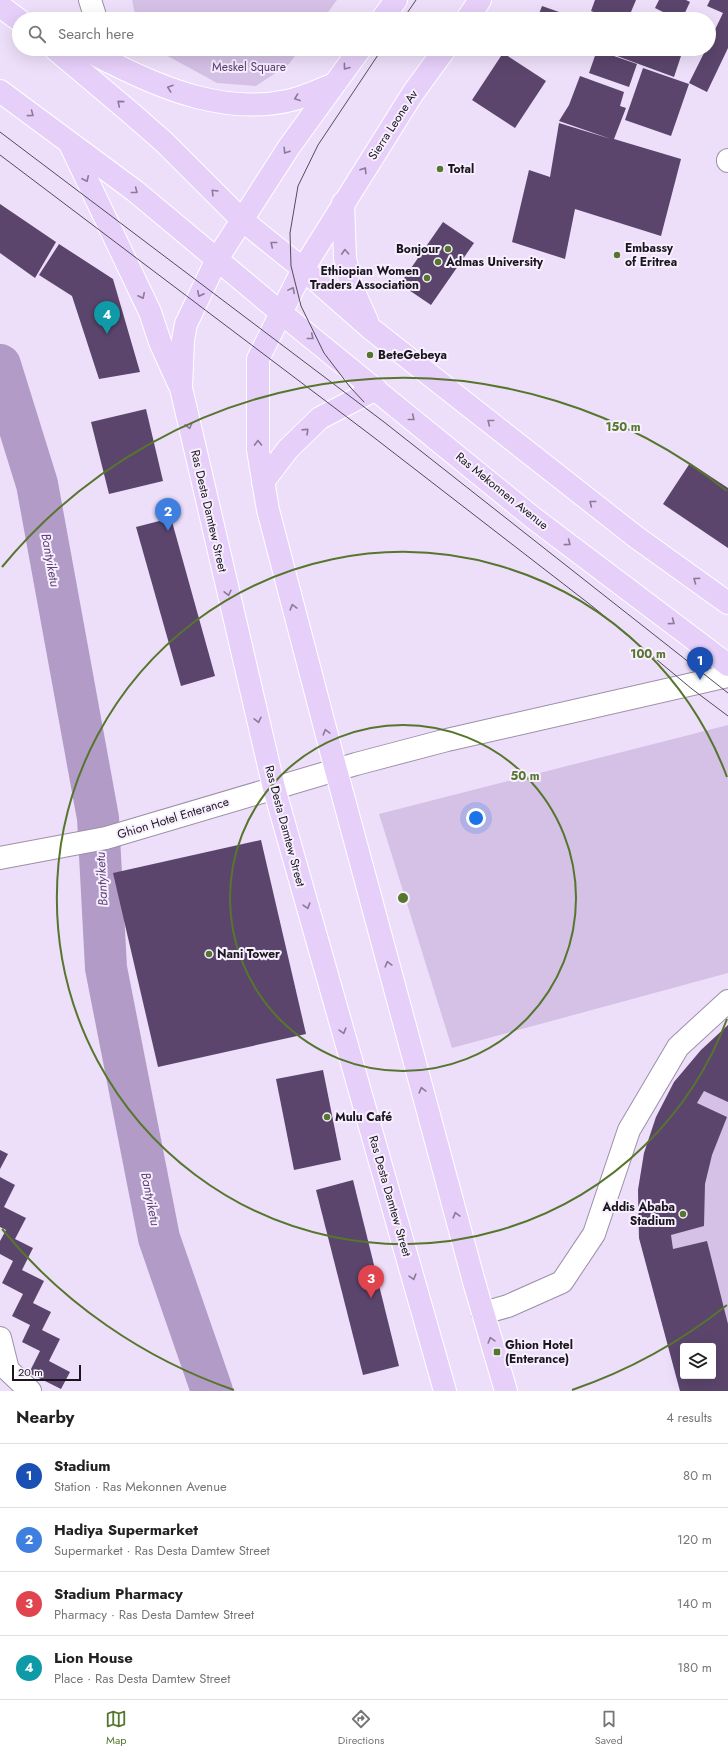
<!DOCTYPE html>
<meta charset="utf-8">
<style>
:root{--surface:#fff;--page:#f2f2f2;--text:#222;--muted:#767676;--line:#e0e0e0;--accent:#56762d}
body{margin:0;font-family:Jost,sans-serif;background:var(--page);color:var(--text)}
.controls{position:absolute;right:12px;bottom:12px;display:grid;overflow:hidden;border-radius:4px;box-shadow:0 4px 16px #0002}
.controls button{width:36px;height:36px;display:grid;place-items:center;padding:0;border:0;border-bottom:1px solid var(--line);background:var(--surface);color:var(--text);font:20px sans-serif}
.scale{position:absolute;left:12px;bottom:10px;width:69px;box-sizing:border-box;padding-left:4px;border:2px solid #1a151e;border-top:0;font-size:11px;line-height:14px;white-space:nowrap;color:#1a151e;-webkit-text-stroke:3px #f7effe;paint-order:stroke}
.you{position:absolute;left:476px;top:818px;width:14px;height:14px;margin:-10px;border:3px solid #fff;border-radius:50%;background:#1a73e8;box-shadow:0 0 0 6px #1a73e833}
.badge{display:grid;place-items:center;width:26px;height:26px;border-radius:50%;background:var(--accent);color:#fff;font-size:13px;font-weight:700}
.pin{position:absolute;translate:-50% -33px;filter:drop-shadow(0 1px 2px #0008)}
.pin::after{content:'';position:absolute;top:21px;width:14px;height:12px;background:inherit;clip-path:polygon(0 0,100% 0,50% 100%)}
.list{margin:0;padding:0;list-style:none}
h2{display:flex;justify-content:space-between;align-items:center;height:52px;margin:0;padding:0 16px;font-size:17px}
h2 small{font-size:13px;font-weight:400;color:var(--muted)}
.list li{display:grid;grid-template-columns:26px 1fr auto;gap:12px;align-items:center;box-sizing:border-box;height:64px;padding:0 16px;border-top:1px solid var(--line)}
.list b{display:block;font-size:15px;white-space:nowrap}
.list p{margin:0;font-size:13px;white-space:nowrap;color:var(--muted)}
.list em{font-size:13px;font-style:normal;color:var(--muted)}
.icon{flex:none;width:22px;height:22px;fill:none;stroke:currentColor;stroke-width:2;stroke-linecap:round;stroke-linejoin:round}
.map{position:relative;flex:none;width:728px;height:1391px;overflow:hidden}
.search{position:absolute;background:var(--surface);box-shadow:0 4px 16px #0002;left:12px;right:12px;top:12px;height:44px;display:flex;align-items:center;gap:10px;box-sizing:border-box;padding:0 14px;border-radius:22px;color:var(--muted);font-size:15px}
.sheet{height:308px;background:var(--surface)}
nav{display:flex;justify-content:space-around;align-items:center;box-sizing:border-box;height:56px;border-top:1px solid var(--line);background:var(--surface);font-size:11px;color:var(--muted)}
nav a{display:grid;justify-items:center;gap:2px}
nav .on{color:var(--accent)}
.map>svg:first-child{display:block}
.green{fill:#d5c1e6;fill-rule:evenodd}
.lines{fill:none;stroke-linecap:round;stroke-linejoin:round}
.river{stroke:#b39bc8;stroke-width:42}
.building{fill:#5b456c;fill-rule:evenodd}
.minor-casing{stroke:#9c8fa7;stroke-width:24}
.major-casing{stroke:#fff;stroke-width:24}
.minor{stroke:#fff;stroke-width:22}
.major{stroke:#e6cff9;stroke-width:22}
.tram{stroke:#524b58;stroke-width:1}
.oneway{stroke:#8a7b96}
.ring{fill:none;stroke:#56762d;stroke-width:2}
.poi-dot{fill:#56762d;stroke:#f7effe;stroke-width:1.5}
.labels{text-anchor:middle;stroke-width:4;stroke-linejoin:round;paint-order:stroke}
.park-label{font-size:12px;fill:#5b3a73;stroke:#f7effe}
.street-label{font-size:12px;fill:#1a151e;stroke:#f7effe}
.poi-label{font-size:12px;font-weight:bold;fill:#1a151e;stroke:#f7effe;text-anchor:start}
.water-label{font-size:13px;font-style:italic;fill:#604079;stroke:#f7effe}
.centre{fill:#56762d;stroke:#f7effe;stroke-width:2}
.ring-label{font-size:12px;text-anchor:middle;font-weight:bold;fill:#56762d;stroke:#f7effe;stroke-width:4;stroke-linejoin:round;paint-order:stroke}
</style>
<div class="map">
<svg width="728" height="1391" viewBox="0 0 728 1391">
<rect width="100%" height="100%" fill="#eddff9"/>
<g class="green">
<path d="M132,0H337L323,19H136Z"/>
<path d="M155,49H300L289,64L256,86L217,83Z"/>
<path d="M728,725V973L452,1048L379,814Z"/>
<path d="M728,1025V1391H680L639,1238L638,1190L644,1153L656,1117L674,1082L701,1050ZM683,1346H713V1376H683Z"/>
</g>
<g class="lines">
<path class="river" d="M0,365L37,484L98,818L106,968L159,1238L212,1391"/>
</g>
<g class="building">
<path d="M595,0H636L628,19H612L591,11Z"/>
<path d="M659,0H686L690,2L682,19H677L655,8Z"/>
<path d="M710,0H728V48L707,92L689,83L706,49H709V42L723,13L707,6Z"/>
<path d="M542,6L579,19H537Z"/>
<path d="M598,49H663L681,56L674,77Z"/>
<path d="M597,50L637,64L629,87L589,73Z"/>
<path d="M503,53L546,81L515,128L472,100Z"/>
<path d="M643,68L689,84L671,136L625,120Z"/>
<path d="M580,76L624,92L620,106L626,108L614,139L681,159L661,236L575,209L565,259L512,242L529,170L550,177L559,123L611,139L559,121L569,105Z"/>
<path d="M0,204L56,242L35,278L0,253Z"/>
<path d="M443,222L474,243L431,305L400,284Z"/>
<path d="M59,244L113,279L140,372L99,379L72,296L39,275Z"/>
<path d="M146,409L163,481L109,494L91,422Z"/>
<path d="M690,463L728,488V548L663,504Z"/>
<path d="M171,518L215,676L181,686L136,527Z"/>
<path d="M261,840L306,1034L158,1067L113,873Z"/>
<path d="M728,1025V1102L704,1091L697,1103L727,1117L712,1155L705,1184L704,1226L671,1235L673,1249L707,1241L728,1324V1391H680L639,1238L638,1190L644,1153L656,1117L674,1082L701,1050ZM683,1346H713V1376H683Z"/>
<path d="M323,1070L341,1160L294,1170L276,1079Z"/>
<path d="M0,1150L8,1154L0,1169Z"/>
<path d="M0,1177L15,1185L4,1207L26,1218L15,1239L33,1248L22,1270L44,1281L33,1303L51,1312L42,1330L60,1339L49,1361L70,1372L61,1389L29,1373L40,1351L22,1342L30,1325L12,1316L23,1294L2,1283L13,1261L0,1254V1241L6,1230L0,1227Z"/>
<path d="M353,1180L399,1366L363,1375L316,1190Z"/>
</g>
<g class="lines">
<defs>
<g id="minor">
<path d="M90,0L96,19"/>
<path d="M728,160V161"/>
<path d="M0,858L106,838L356,764L447,740L728,676"/>
<path d="M483,1313L508,1306L562,1282L594,1234L629,1130L678,1047L728,1001"/>
<path d="M0,1338L8,1370L30,1391"/>
</g>
<g id="major">
<path d="M0,6L19,20"/>
<path d="M382,19L396,0"/>
<path d="M467,19L480,0"/>
<path d="M55,49L131,113L164,142L242,220L303,269L370,328L636,537L728,603"/>
<path d="M85,49C94,53 102,59 112,63C165,90 227,114 287,101C303,98 318,90 333,85"/>
<path d="M360,49L289,147L217,259L186,324L183,340L181,388L274,788L445,1391"/>
<path d="M445,49L413,93L303,269L258,359V450L268,510L336,770L474,1282L506,1391"/>
<path d="M0,91L135,191L280,312L532,517L728,665"/>
<path d="M70,144L150,312L160,342L179,384"/>
<path d="M343,203L345,258L351,285L367,321"/>
<path d="M263,482L288,449L320,418L376,389"/>
</g>
</defs>
<use href="#minor" class="minor-casing"/>
<use href="#major" class="major-casing"/>
<use href="#minor" class="minor"/>
<use href="#major" class="major"/>
<g class="tram">
<path d="M403,19L416,0"/>
<path d="M0,132L384,422L728,693"/>
<path d="M0,155L372,436L592,606L692,689L728,716"/>
<path d="M364,402L350,387L324,353L301,306L291,266L290,233L298,186L318,145L382,49"/>
</g>
</g>
<defs><path id="oneway-chevron" d="M-2-3.5L2.5 0L-2 3.5" fill="none" stroke-width="1.6" stroke-linecap="round" stroke-linejoin="round"/></defs>
<g class="oneway">
<use href="#oneway-chevron" transform="translate(346 67) rotate(127)"/>
<use href="#oneway-chevron" transform="translate(170 88) rotate(-161)"/>
<use href="#oneway-chevron" transform="translate(297 98) rotate(160)"/>
<use href="#oneway-chevron" transform="translate(120 103) rotate(-140)"/>
<use href="#oneway-chevron" transform="translate(31 114) rotate(37)"/>
<use href="#oneway-chevron" transform="translate(286 151) rotate(123)"/>
<use href="#oneway-chevron" transform="translate(364 170) rotate(-57)"/>
<use href="#oneway-chevron" transform="translate(86 179) rotate(65)"/>
<use href="#oneway-chevron" transform="translate(135 191) rotate(38)"/>
<use href="#oneway-chevron" transform="translate(214 192) rotate(-135)"/>
<use href="#oneway-chevron" transform="translate(273 244) rotate(-141)"/>
<use href="#oneway-chevron" transform="translate(345 252) rotate(-93)"/>
<use href="#oneway-chevron" transform="translate(292 290) rotate(-62)"/>
<use href="#oneway-chevron" transform="translate(200 294) rotate(116)"/>
<use href="#oneway-chevron" transform="translate(142 296) rotate(64)"/>
<use href="#oneway-chevron" transform="translate(311 337) rotate(39)"/>
<use href="#oneway-chevron" transform="translate(412 418) rotate(39)"/>
<use href="#oneway-chevron" transform="translate(490 422) rotate(-142)"/>
<use href="#oneway-chevron" transform="translate(189 426) rotate(77)"/>
<use href="#oneway-chevron" transform="translate(306 431) rotate(-44)"/>
<use href="#oneway-chevron" transform="translate(258 443) rotate(-91)"/>
<use href="#oneway-chevron" transform="translate(592 503) rotate(-142)"/>
<use href="#oneway-chevron" transform="translate(568 543) rotate(37)"/>
<use href="#oneway-chevron" transform="translate(696 580) rotate(-144)"/>
<use href="#oneway-chevron" transform="translate(228 593) rotate(77)"/>
<use href="#oneway-chevron" transform="translate(293 607) rotate(-105)"/>
<use href="#oneway-chevron" transform="translate(672 622) rotate(37)"/>
<use href="#oneway-chevron" transform="translate(258 720) rotate(77)"/>
<use href="#oneway-chevron" transform="translate(326 732) rotate(-105)"/>
<use href="#oneway-chevron" transform="translate(307 906) rotate(74)"/>
<use href="#oneway-chevron" transform="translate(388 964) rotate(-105)"/>
<use href="#oneway-chevron" transform="translate(343 1031) rotate(74)"/>
<use href="#oneway-chevron" transform="translate(422 1090) rotate(-105)"/>
<use href="#oneway-chevron" transform="translate(456 1215) rotate(-105)"/>
<use href="#oneway-chevron" transform="translate(413 1277) rotate(74)"/>
<use href="#oneway-chevron" transform="translate(491 1340) rotate(-106)"/>
</g>
<g class="ring">
<circle cx="403" cy="898" r="173"/>
<path d="M727 1019A346 346 0 1 1 727 777"/>
<path d="M727 1305A520 520 0 0 1 572 1390M234 1390A520 520 0 0 1 2 1229M2 567A520 520 0 0 1 727 491"/>
</g>
<g class="poi-dot">
<circle cx="440" cy="169" r="4"/>
<circle cx="448" cy="249" r="4"/>
<circle cx="617" cy="255" r="4"/>
<circle cx="438" cy="262" r="4"/>
<circle cx="427" cy="278" r="4"/>
<circle cx="370" cy="355" r="4"/>
<circle cx="209" cy="954" r="4"/>
<circle cx="327" cy="1117" r="4"/>
<circle cx="683" cy="1214" r="4"/>
<rect x="493" y="1348" width="8" height="8" rx="2"/>
</g>
<g class="labels">
<g class="park-label">
<text x="249" y="71">Meskel Square</text>
</g>
<g class="street-label">
<text transform="translate(393 125) rotate(-57)" y="4">Sierra Leone Av</text>
<text transform="translate(502 491) rotate(39)" y="4">Ras Mekonnen Avenue</text>
<text transform="translate(209 511) rotate(77)" y="4">Ras Desta Damtew Street</text>
<text transform="translate(173 818) rotate(-17)" y="4">Ghion Hotel Enterance</text>
<text transform="translate(285 826) rotate(75)" y="4">Ras Desta Damtew Street</text>
<text transform="translate(390 1196) rotate(74)" y="4">Ras Desta Damtew Street</text>
</g>
<g class="poi-label">
<text x="448" y="173">Total</text>
<text x="625" y="252">Embassy<tspan x="625" dy="14">of Eritrea</tspan></text>
<text x="440" y="253" text-anchor="end">Bonjour</text>
<text x="446" y="266">Admas University</text>
<text x="419" y="275" text-anchor="end">Ethiopian Women<tspan x="419" dy="14">Traders Association</tspan></text>
<text x="378" y="359">BeteGebeya</text>
<text x="217" y="958">Nani Tower</text>
<text x="335" y="1121">Mulu Café</text>
<text x="675" y="1211" text-anchor="end">Addis Ababa<tspan x="675" dy="14">Stadium</tspan></text>
<text x="505" y="1349">Ghion Hotel<tspan x="505" dy="14">(Enterance)</tspan></text>
</g>
<g class="water-label">
<text transform="translate(51 560) rotate(80)" y="5">Bantyiketu</text>
<text transform="translate(101 879) rotate(-93)" y="5">Bantyiketu</text>
<text transform="translate(151 1199) rotate(79)" y="5">Bantyiketu</text>
</g>
</g>
<circle cx="403" cy="898" r="6" class="centre"/>
<g class="ring-label">
<text x="623" y="431">150 m</text>
<text x="648" y="658">100 m</text>
<text x="525" y="780">50 m</text>
</g>
</svg>
<div class="controls">
<button><svg class="icon" aria-label="layers" viewBox="0 0 24 24"><path d="M12 4l9 5-9 5-9-5zM3 14l9 5 9-5"/></svg></button>
</div>
<div class="scale">20 m</div>
<div class="you"></div>
<div class="pin badge" style="left:700px;top:680px;background:#1a4fb4">1</div>
<div class="pin badge" style="left:168px;top:531px;background:#3f7fe0">2</div>
<div class="pin badge" style="left:371px;top:1298px;background:#e0444e">3</div>
<div class="pin badge" style="left:107px;top:334px;background:#0f9aa8">4</div>
<div class="search"><svg class="icon" aria-label="search" viewBox="0 0 24 24"><circle cx="10" cy="10" r="6"/><path d="M15 15l6 6"/></svg>Search here</div>
</div>
<section class="sheet">
<h2>Nearby<small>4 results</small></h2>
<ul class="list">
<li><span class="badge" style="background:#1a4fb4">1</span><div><b>Stadium</b><p>Station · Ras Mekonnen Avenue</p></div><em>80 m</em></li>
<li><span class="badge" style="background:#3f7fe0">2</span><div><b>Hadiya Supermarket</b><p>Supermarket · Ras Desta Damtew Street</p></div><em>120 m</em></li>
<li><span class="badge" style="background:#e0444e">3</span><div><b>Stadium Pharmacy</b><p>Pharmacy · Ras Desta Damtew Street</p></div><em>140 m</em></li>
<li><span class="badge" style="background:#0f9aa8">4</span><div><b>Lion House</b><p>Place · Ras Desta Damtew Street</p></div><em>180 m</em></li>
</ul>
</section>
<nav>
<a class="on"><svg class="icon" aria-label="map" viewBox="0 0 24 24"><path d="M3 6l6-2 6 2 6-2v14l-6 2-6-2-6 2zM9 4v14M15 6v14"/></svg>Map</a>
<a><svg class="icon" aria-label="directions" viewBox="0 0 24 24"><path d="M12 3l9 9-9 9-9-9zM9 14v-3h6M13 9l2 2-2 2"/></svg>Directions</a>
<a><svg class="icon" aria-label="saved" viewBox="0 0 24 24"><path d="M7 4h10v16l-5-4-5 4z"/></svg>Saved</a>
</nav>
